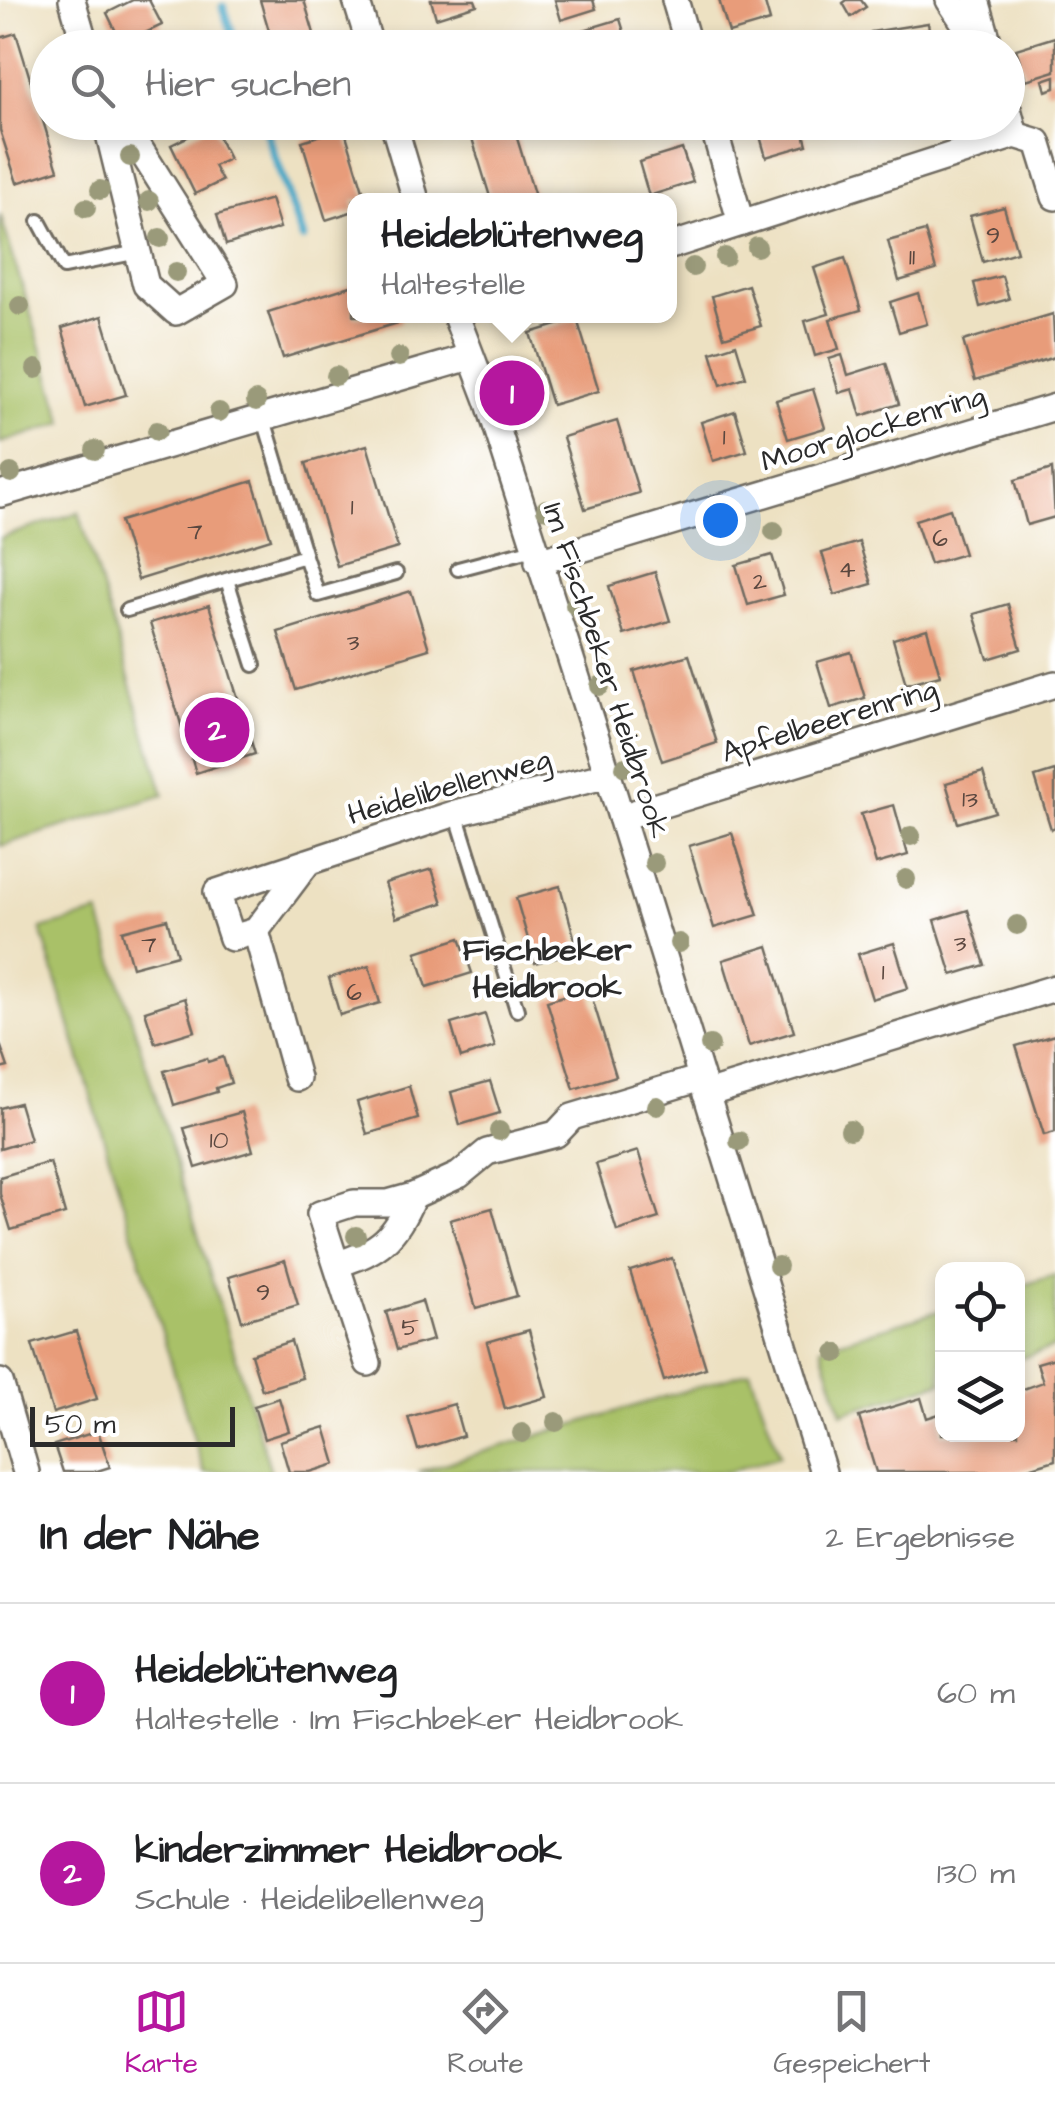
<!DOCTYPE html>
<html lang="de">
<meta charset="utf-8">
<style>
:root{--surface:#fff;--page:#f6f6f6;--text:#202124;--muted:#757577;--line:#e0e0e0;--accent:#b5179e}
body{margin:0;font-family:"Architects Daughter",sans-serif;background:var(--page);color:var(--text)}
.controls{position:absolute;right:30px;bottom:30px;display:grid;overflow:hidden;border-radius:20px;box-shadow:0 5px 15px #0003}
.controls button{width:90px;height:90px;display:grid;place-items:center;padding:0;border:0;border-bottom:2px solid var(--line);background:var(--surface);color:var(--text);font:50px sans-serif}
.scale{position:absolute;left:30px;bottom:25px;width:205px;box-sizing:border-box;padding-left:10px;border:5px solid #2b2b2b;border-top:0;font-size:28px;line-height:35px;white-space:nowrap;color:#2b2b2b;-webkit-text-stroke:8px #fff;paint-order:stroke}
.you{position:absolute;left:720px;top:520px;width:35px;height:35px;margin:-25px;border:8px solid #fff;border-radius:50%;background:#1a73e8;box-shadow:0 0 0 15px #1a73e833}
.badge{display:grid;place-items:center;width:65px;height:65px;border-radius:50%;background:var(--accent);color:#fff;font-size:32px;font-weight:700}
.pin{position:absolute;translate:-50% -50%;border:5px solid #fff;box-shadow:0 2px 10px #0006}
.popup{position:absolute;left:347px;top:193px;width:330px;height:130px;box-sizing:border-box;display:grid;place-content:center;border-radius:20px;background:var(--surface);filter:drop-shadow(0 2px 8px #0005);font-size:32px;white-space:nowrap;color:var(--muted)}
.popup b{font-size:38px;color:var(--text)}
.popup::after{content:'';position:absolute;left:50%;top:100%;margin-left:-20px;border:20px solid transparent;border-top-color:var(--surface)}
.list{margin:0;padding:0;list-style:none}
h2{display:flex;justify-content:space-between;align-items:center;height:130px;margin:0;padding:0 40px;font-size:42px}
h2 small{font-size:32px;font-weight:400;color:var(--muted)}
.list li{display:grid;grid-template-columns:65px 1fr auto;gap:30px;align-items:center;box-sizing:border-box;height:180px;padding:0 40px;border-top:2px solid var(--line)}
.list b{display:block;font-size:38px;white-space:nowrap}
.list p{margin:0;font-size:32px;white-space:nowrap;color:var(--muted)}
.list em{font-size:32px;font-style:normal;color:var(--muted)}
.icon{flex:none;width:55px;height:55px;fill:none;stroke:currentColor;stroke-width:2;stroke-linecap:round;stroke-linejoin:round}
.map{position:relative;flex:none;width:1055px;height:1472px;overflow:hidden}
.search{position:absolute;background:var(--surface);box-shadow:0 5px 15px #0003;left:30px;right:30px;top:30px;height:110px;display:flex;align-items:center;gap:25px;box-sizing:border-box;padding:0 35px;border-radius:55px;color:var(--muted);font-size:38px}
.sheet{height:490px;background:var(--surface)}
nav{display:flex;justify-content:space-around;align-items:center;box-sizing:border-box;height:140px;border-top:2px solid var(--line);background:var(--surface);font-size:28px;color:var(--muted)}
nav a{display:grid;justify-items:center;gap:5px}
nav .on{color:var(--accent)}
.map>svg:first-child{display:block}
.green{fill:#a9c167;stroke:#6a7649;stroke-width:2.5}
.lines{fill:none;stroke-linecap:round;stroke-linejoin:round}
.stream{stroke:#46a7c6;stroke-width:9}
.building{fill:#e89c7a}
.service-casing{stroke:#6f6b60;stroke-width:18}
.minor-casing{stroke:#6f6b60;stroke-width:30}
.service{stroke:#fff;stroke-width:12}
.minor{stroke:#fff;stroke-width:25}
.tree{fill:#9a9a7a}
.labels{text-anchor:middle;stroke-width:8;stroke-linejoin:round;paint-order:stroke}
.number-label{font-size:25px;fill:#5a473f}
.street-label{font-size:30px;fill:#2b2b2b;stroke:#fff}
.neighbourhood-label{font-size:32px;font-weight:bold;fill:#2b2b2b;stroke:#fff}
</style>
<div class="map">
<svg width="1055" height="1472" viewBox="0 0 1055 1472">
<rect width="100%" height="100%" fill="#fff"/>
<filter id="ink" filterUnits="userSpaceOnUse"><feTurbulence type="fractalNoise" baseFrequency=".01" numOctaves="2"/><feDisplacementMap in="SourceGraphic" scale="20" xChannelSelector="R" yChannelSelector="G"/><feConvolveMatrix kernelMatrix="1 2 1 2 8 2 1 2 1" color-interpolation-filters="sRGB"/></filter>
<filter id="wash" filterUnits="userSpaceOnUse"><feTurbulence type="fractalNoise" baseFrequency=".0048" numOctaves="4" result="noise"/><feDisplacementMap in="SourceGraphic" scale="40" xChannelSelector="R" yChannelSelector="G"/><feGaussianBlur stdDeviation="2.25" result="paint"/><feColorMatrix in="noise" values="0 0 0 0 0 0 0 0 0 0 0 0 0 0 0 0 0 1.4 0 .05"/><feComposite in="paint" operator="in"/></filter>
<g filter="url(#wash)">
<rect width="100%" height="100%" fill="#ede1c2"/>
<g class="green">
<path d="M0,214L64,423L0,443Z"/>
<path d="M79,512L164,795L0,846V538Z"/>
<path d="M99,913L271,1472H204L41,929Z"/>
<path d="M1055,1275V1347L1018,1359V1287Z"/>
<path d="M942,1310V1382L842,1413L821,1347Z"/>
<path d="M750,1371L780,1456L727,1472H417Z"/>
</g>
<g class="lines">
<g class="stream">
<path d="M223,7L237,48"/>
<path d="M263,122L303,238"/>
</g>
</g>
<g id="blocks">
<g class="building">
<path d="M133,0H149L162,25L122,44L107,13Z"/>
<path d="M260,0H304L315,37L274,48Z"/>
<path d="M431,0H475L477,5L436,18Z"/>
<path d="M555,0H593L596,9L561,20Z"/>
<path d="M719,0H764L770,21L729,33Z"/>
<path d="M847,0H861L866,7L851,17L843,3Z"/>
<path d="M620,19L629,48H577L573,33Z"/>
<path d="M928,23L932,48H874L871,32Z"/>
<path d="M16,33L58,170L17,183L0,130V38Z"/>
<path d="M1055,37V71L1026,80L1016,49Z"/>
<path d="M1055,76V88L1046,91L1043,80Z"/>
<path d="M467,122H512L536,200H491Z"/>
<path d="M610,122H645V123L613,133Z"/>
<path d="M756,122H801L807,145L766,157Z"/>
<path d="M212,125L229,159L214,166L222,181L195,194L171,145Z"/>
<path d="M344,128L366,200H354V211L326,220L302,141Z"/>
<path d="M682,149L693,182L649,196L639,162Z"/>
<path d="M271,199L280,228L226,245L217,215Z"/>
<path d="M1004,207L1017,252L983,262L970,216Z"/>
<path d="M925,231L936,270L899,281L888,241Z"/>
<path d="M845,258L861,310L830,319L839,349L815,356L805,321L829,314L814,268Z"/>
<path d="M1002,276L1009,299L980,307L974,283Z"/>
<path d="M354,285V316H400L401,322L283,358L268,312Z"/>
<path d="M748,285L761,326L724,337L712,296Z"/>
<path d="M918,293L927,324L899,332L890,302Z"/>
<path d="M1053,314L1055,357L975,381L963,341Z"/>
<path d="M102,316L126,395L85,407L62,328Z"/>
<path d="M577,319L599,391L552,405L530,333Z"/>
<path d="M736,344L746,377L721,385L711,352Z"/>
<path d="M842,355L848,375L886,363L899,404L861,416L853,389L839,393L829,359Z"/>
<path d="M813,389L825,428L788,439L776,400Z"/>
<path d="M735,411L747,451L713,461L701,422Z"/>
<path d="M617,421L639,493L585,509L563,437Z"/>
<path d="M367,445L398,548L337,566L306,463Z"/>
<path d="M1052,469L1055,517L1027,525L1015,480Z"/>
<path d="M253,481L271,539L138,580L120,521Z"/>
<path d="M950,509L964,554L930,564L915,520Z"/>
<path d="M859,542L872,584L835,595L822,553Z"/>
<path d="M772,555L784,595L748,605L736,565Z"/>
<path d="M655,572L670,621L624,635L609,586Z"/>
<path d="M411,591L429,649L296,690L278,632Z"/>
<path d="M1008,604L1021,649L988,659L974,614Z"/>
<path d="M209,605L255,754L196,773L150,623Z"/>
<path d="M927,629L940,675L906,684L893,639Z"/>
<path d="M851,652L865,698L831,708L817,662Z"/>
<path d="M689,655L717,743L662,761L634,671Z"/>
<path d="M1055,771V827L1051,829L1035,777Z"/>
<path d="M983,772L995,812L958,823L946,783Z"/>
<path d="M894,805L908,855L876,864L861,814Z"/>
<path d="M732,833L758,915L714,928L689,846Z"/>
<path d="M432,869L443,903L396,918L385,883Z"/>
<path d="M560,886L578,951L535,963L516,898Z"/>
<path d="M968,910L985,965L952,975L935,920Z"/>
<path d="M167,919L177,955L132,967L122,931Z"/>
<path d="M460,938L472,973L427,987L416,952Z"/>
<path d="M894,943L908,988L872,999L858,954Z"/>
<path d="M768,946L794,1032L749,1046L723,960Z"/>
<path d="M369,966L380,1003L340,1015L329,978Z"/>
<path d="M589,988L616,1076L574,1089L547,1001Z"/>
<path d="M185,998L195,1031L155,1043L145,1011Z"/>
<path d="M485,1014L495,1047L461,1058L451,1024Z"/>
<path d="M1055,1035V1132L1044,1135L1016,1046Z"/>
<path d="M0,1044L8,1067L0,1069Z"/>
<path d="M223,1057L231,1083L216,1088L217,1092L174,1105L164,1071L207,1058L208,1062Z"/>
<path d="M490,1081L500,1113L460,1125L451,1092Z"/>
<path d="M409,1086L418,1119L367,1134L357,1102Z"/>
<path d="M19,1103L30,1140L0,1149V1108Z"/>
<path d="M242,1112L253,1151L196,1168L184,1128Z"/>
<path d="M638,1151L659,1218L617,1231L596,1164Z"/>
<path d="M50,1162L65,1214L11,1230L0,1194V1177Z"/>
<path d="M492,1208L517,1296L476,1308L450,1220Z"/>
<path d="M672,1258L706,1368L664,1381L630,1271Z"/>
<path d="M285,1260L298,1305L242,1321L229,1277Z"/>
<path d="M422,1301L433,1340L397,1350L386,1312Z"/>
<path d="M529,1330L547,1397L505,1409L487,1342Z"/>
<path d="M76,1331L97,1399L53,1413L32,1344Z"/>
<path d="M291,1341L302,1378L262,1390L251,1354Z"/>
<path d="M1055,1358V1460L1016,1472H876L859,1417L921,1398L927,1418L942,1413V1434H1018V1391L1043,1382L1037,1363Z"/>
<path d="M279,1398L289,1431L264,1439L254,1406Z"/>
<path d="M454,1404L463,1436L418,1450L408,1417Z"/>
<path d="M325,1427L336,1464L310,1472H289L280,1441Z"/>
<path d="M98,1431L110,1467L94,1472H63L54,1445Z"/>
</g>
</g>
</g>
<g filter="url(#ink)">
<use href="#blocks" fill-opacity="0" stroke="#6f6b60" stroke-width="2.5"/>
<g class="lines">
<defs>
<g id="service">
<path d="M39,221L64,267L138,252"/>
<path d="M305,556L318,595L396,573"/>
<path d="M458,569L534,549"/>
<path d="M227,580L254,665"/>
<path d="M127,610L305,556L263,416"/>
<path d="M456,813L517,1010"/>
</g>
<g id="minor">
<path d="M72,0L86,48"/>
<path d="M356,0L371,48"/>
<path d="M675,0L689,48"/>
<path d="M949,0L981,48"/>
<path d="M976,0L990,48"/>
<path d="M1008,109L1015,135"/>
<path d="M106,122L146,285L176,312L225,284L123,122"/>
<path d="M393,122L416,200"/>
<path d="M712,122L741,223"/>
<path d="M670,246L1015,135L1038,142L1055,197"/>
<path d="M456,316L488,400L608,775L823,1472"/>
<path d="M0,494L470,357"/>
<path d="M538,562L1055,407"/>
<path d="M621,817L1055,684"/>
<path d="M308,862L256,931L232,938L217,892L456,813L608,775"/>
<path d="M256,931L297,1078"/>
<path d="M706,1094L1055,988"/>
<path d="M337,1264C380,1252 396,1236 413,1196"/>
<path d="M368,1363L320,1214L354,1203H388L413,1196L459,1175L487,1152L556,1134L572,1117L701,1078"/>
<path d="M0,1382L26,1472"/>
</g>
</defs>
<use href="#service" class="service-casing"/>
<use href="#minor" class="minor-casing"/>
<use href="#service" class="service"/>
<use href="#minor" class="minor"/>
</g>
<g class="tree">
<circle cx="130" cy="157" r="10"/>
<circle cx="100" cy="190" r="10"/>
<circle cx="149" cy="201" r="10"/>
<circle cx="86" cy="208" r="10"/>
<circle cx="160" cy="238" r="10"/>
<circle cx="757" cy="247" r="10"/>
<circle cx="725" cy="257" r="10"/>
<circle cx="693" cy="267" r="10"/>
<circle cx="176" cy="272" r="10"/>
<circle cx="20" cy="306" r="10"/>
<circle cx="399" cy="357" r="10"/>
<circle cx="36" cy="369" r="10"/>
<circle cx="504" cy="374" r="10"/>
<circle cx="336" cy="376" r="10"/>
<circle cx="256" cy="401" r="10"/>
<circle cx="219" cy="412" r="10"/>
<circle cx="157" cy="431" r="10"/>
<circle cx="95" cy="450" r="10"/>
<circle cx="11" cy="473" r="10"/>
<circle cx="546" cy="509" r="10"/>
<circle cx="774" cy="531" r="10"/>
<circle cx="575" cy="605" r="10"/>
<circle cx="600" cy="686" r="10"/>
<circle cx="625" cy="767" r="10"/>
<circle cx="911" cy="836" r="10"/>
<circle cx="654" cy="863" r="10"/>
<circle cx="906" cy="879" r="10"/>
<circle cx="1017" cy="925" r="10"/>
<circle cx="679" cy="943" r="10"/>
<circle cx="710" cy="1045" r="10"/>
<circle cx="657" cy="1106" r="10"/>
<circle cx="850" cy="1130" r="10"/>
<circle cx="499" cy="1131" r="10"/>
<circle cx="739" cy="1141" r="10"/>
<circle cx="356" cy="1236" r="10"/>
<circle cx="778" cy="1266" r="10"/>
<circle cx="836" cy="1353" r="10"/>
<circle cx="556" cy="1422" r="10"/>
<circle cx="522" cy="1433" r="10"/>
</g>
</g>
<g class="labels">
<g class="number-label">
<text x="993" y="243">9</text>
<text x="912" y="265">11</text>
<text x="724" y="445">1</text>
<text x="352" y="515">1</text>
<text x="195" y="539">7</text>
<text x="940" y="546">6</text>
<text x="847" y="577">4</text>
<text x="760" y="589">2</text>
<text x="353" y="650">3</text>
<text x="970" y="807">13</text>
<text x="960" y="951">3</text>
<text x="149" y="952">7</text>
<text x="883" y="980">1</text>
<text x="354" y="1000">6</text>
<text x="219" y="1148">10</text>
<text x="263" y="1300">9</text>
<text x="410" y="1335">5</text>
</g>
<g class="street-label">
<text transform="translate(873 428) rotate(-17)" y="10">Moorglockenring</text>
<text transform="translate(607 670) rotate(72)" y="10">Im Fischbeker Heidbrook</text>
<text transform="translate(829 720) rotate(-17)" y="10">Apfelbeerenring</text>
<text transform="translate(449 786) rotate(-16)" y="10">Heidelibellenweg</text>
</g>
<g class="neighbourhood-label">
<text x="547" y="960">Fischbeker<tspan x="547" dy="37">Heidbrook</tspan></text>
</g>
</g>
</svg>
<div class="controls">
<button><svg class="icon" aria-label="locate" viewBox="0 0 24 24"><circle cx="12" cy="12" r="6"/><path d="M12 2v4M12 18v4M2 12h4M18 12h4"/></svg></button>
<button><svg class="icon" aria-label="layers" viewBox="0 0 24 24"><path d="M12 4l9 5-9 5-9-5zM3 14l9 5 9-5"/></svg></button>
</div>
<div class="scale">50 m</div>
<div class="you"></div>
<div class="pin badge" style="left:512px;top:393px">1</div>
<div class="popup"><b>Heideblütenweg</b>Haltestelle</div>
<div class="pin badge" style="left:217px;top:730px">2</div>
<div class="search"><svg class="icon" aria-label="search" viewBox="0 0 24 24"><circle cx="10" cy="10" r="6"/><path d="M15 15l6 6"/></svg>Hier suchen</div>
</div>
<section class="sheet">
<h2>In der Nähe<small>2 Ergebnisse</small></h2>
<ul class="list">
<li><span class="badge">1</span><div><b>Heideblütenweg</b><p>Haltestelle · Im Fischbeker Heidbrook</p></div><em>60 m</em></li>
<li><span class="badge">2</span><div><b>kinderzimmer Heidbrook</b><p>Schule · Heidelibellenweg</p></div><em>130 m</em></li>
</ul>
</section>
<nav>
<a class="on"><svg class="icon" aria-label="map" viewBox="0 0 24 24"><path d="M3 6l6-2 6 2 6-2v14l-6 2-6-2-6 2zM9 4v14M15 6v14"/></svg>Karte</a>
<a><svg class="icon" aria-label="directions" viewBox="0 0 24 24"><path d="M12 3l9 9-9 9-9-9zM9 14v-3h6M13 9l2 2-2 2"/></svg>Route</a>
<a><svg class="icon" aria-label="saved" viewBox="0 0 24 24"><path d="M7 4h10v16l-5-4-5 4z"/></svg>Gespeichert</a>
</nav>
